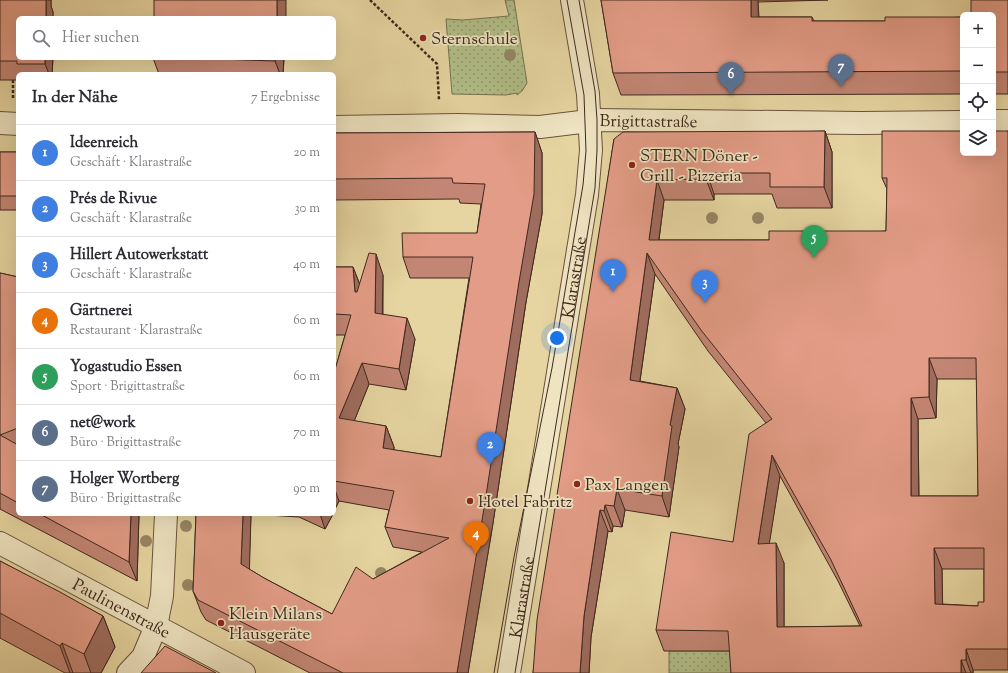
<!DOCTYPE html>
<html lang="de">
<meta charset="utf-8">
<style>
:root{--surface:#fff;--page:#f7f7f7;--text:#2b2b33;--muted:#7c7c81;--line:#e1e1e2;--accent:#8f2418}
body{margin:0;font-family:"Sorts Mill Goudy",serif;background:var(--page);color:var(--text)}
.controls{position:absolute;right:12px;top:12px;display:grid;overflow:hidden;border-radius:6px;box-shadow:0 4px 16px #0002}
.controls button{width:36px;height:36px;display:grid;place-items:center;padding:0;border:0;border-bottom:1px solid var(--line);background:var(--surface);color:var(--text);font:20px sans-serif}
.you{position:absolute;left:557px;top:338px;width:14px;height:14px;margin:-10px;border:3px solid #fff;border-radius:50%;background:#1a73e8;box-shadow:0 0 0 6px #1a73e833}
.badge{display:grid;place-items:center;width:26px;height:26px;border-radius:50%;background:var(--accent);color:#fff;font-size:13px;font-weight:700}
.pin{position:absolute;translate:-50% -33px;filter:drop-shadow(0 1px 2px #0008)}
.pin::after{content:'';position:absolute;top:21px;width:14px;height:12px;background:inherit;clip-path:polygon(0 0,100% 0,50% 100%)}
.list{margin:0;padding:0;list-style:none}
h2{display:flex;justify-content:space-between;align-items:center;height:52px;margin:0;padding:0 16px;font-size:17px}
h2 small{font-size:13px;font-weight:400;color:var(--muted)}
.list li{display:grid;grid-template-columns:26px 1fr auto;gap:12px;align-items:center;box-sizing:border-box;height:56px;padding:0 16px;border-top:1px solid var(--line)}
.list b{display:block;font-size:15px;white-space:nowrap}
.list p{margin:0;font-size:13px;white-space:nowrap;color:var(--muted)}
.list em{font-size:13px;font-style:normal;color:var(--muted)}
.icon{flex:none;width:22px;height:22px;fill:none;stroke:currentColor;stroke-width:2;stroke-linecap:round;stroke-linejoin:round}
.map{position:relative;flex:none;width:1008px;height:673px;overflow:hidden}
.search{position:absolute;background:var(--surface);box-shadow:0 4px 16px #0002;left:16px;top:16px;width:320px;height:44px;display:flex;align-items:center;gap:10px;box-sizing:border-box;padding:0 14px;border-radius:6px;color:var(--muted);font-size:15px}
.panel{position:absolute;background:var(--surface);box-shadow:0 4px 16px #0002;left:16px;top:72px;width:320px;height:444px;border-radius:6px}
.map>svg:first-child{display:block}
.green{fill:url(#green-dots);stroke:#787352}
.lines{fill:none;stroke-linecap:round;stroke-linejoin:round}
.minor-casing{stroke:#69533e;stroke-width:24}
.path{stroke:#3f281d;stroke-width:2.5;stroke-dasharray:3 2;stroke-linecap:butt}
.minor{stroke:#efe4c2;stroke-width:22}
.tram{stroke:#3f281d;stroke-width:1}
.tree{fill:#978664}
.wall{fill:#c38674;stroke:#3f281d;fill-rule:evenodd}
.shaded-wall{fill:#9f6d5e;stroke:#3f281d}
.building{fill:#e39c87;stroke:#3f281d;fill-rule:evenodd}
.poi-dot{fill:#8f2418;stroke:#efe4c2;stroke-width:1.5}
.labels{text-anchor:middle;stroke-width:3.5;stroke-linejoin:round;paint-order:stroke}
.poi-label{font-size:17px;fill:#3f281d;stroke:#efe4c2;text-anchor:start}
.street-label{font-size:17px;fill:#3f281d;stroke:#efe4c2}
</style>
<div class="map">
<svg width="1008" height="673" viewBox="0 0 1008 673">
<defs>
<pattern id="green-dots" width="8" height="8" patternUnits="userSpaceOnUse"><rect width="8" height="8" fill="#b1be87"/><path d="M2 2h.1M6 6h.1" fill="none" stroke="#919a6e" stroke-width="1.8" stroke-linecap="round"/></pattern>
</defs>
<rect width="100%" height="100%" fill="#e6d5a1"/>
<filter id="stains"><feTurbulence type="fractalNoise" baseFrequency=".005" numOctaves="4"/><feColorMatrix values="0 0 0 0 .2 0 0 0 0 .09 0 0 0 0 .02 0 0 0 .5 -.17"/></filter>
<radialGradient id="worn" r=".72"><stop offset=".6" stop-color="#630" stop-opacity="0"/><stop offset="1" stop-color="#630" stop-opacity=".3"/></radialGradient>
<g class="green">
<path d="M505,0H514L527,83L522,91L517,95V93L506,95L452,94L446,19L463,20L509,16Z"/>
<path d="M669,651H736L738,673H669Z"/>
</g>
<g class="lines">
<defs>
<g id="minor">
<path d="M993,121H1008"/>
<path d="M0,123L18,124"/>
<path id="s1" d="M334,127L457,125L540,127L597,120L861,123L963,122"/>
<path id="s2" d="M0,543L244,673"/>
<path d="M128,673L143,657L156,626L162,596L166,514"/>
<path id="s3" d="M509,673L587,195L591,150L588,94L572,0"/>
</g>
</defs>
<use href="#minor" class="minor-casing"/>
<g class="path">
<path d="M370,0L437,64L439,100"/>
<path d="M13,98V79"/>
</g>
<use href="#minor" class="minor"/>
<g class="tram">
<path d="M494,673L514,557L552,368L583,185L586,151L584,95L567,0"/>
<path d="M515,673L595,188L597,150V120L595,91L579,0"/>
</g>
</g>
<g class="tree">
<circle cx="510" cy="55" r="6"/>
<circle cx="712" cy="218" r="6"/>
<circle cx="758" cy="218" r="6"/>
<circle cx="186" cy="526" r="6"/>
<circle cx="146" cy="541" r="6"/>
<circle cx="381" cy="573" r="6"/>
<circle cx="188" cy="585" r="6"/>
</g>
<g class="wall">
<path d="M0,0H51V6L53,12V18H18L53,58L52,74H18V80H0Z"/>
<path d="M601,0H828L758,2L759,17H812L814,21H885L963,17V94L621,95L613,73Z"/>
<path d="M1008,0V94H993V15Z"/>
<path d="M153,58H284L283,74H159Z"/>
<path d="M825,131L832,152V208H777L772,194H714V200H664L659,240H769L886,231L887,189L882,178L1008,131V670H973V673H731L730,651H664L656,630L733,542L766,423L708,351L655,274L640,381L677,388L685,409L678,444L679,447L669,517L625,510L622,527L613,526L612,532L608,531L591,637L589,673H533L614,139ZM937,379H977L978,496H919L918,419L936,418ZM780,476L838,581L860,626L784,627V563L769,543ZM942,569H984V602L978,606L942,604Z"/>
<path d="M535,132L542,153V214L526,302L493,523L468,673H310L206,620L201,612L193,591L196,514H333L325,529L299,517L251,514L249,569L264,578L332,614L373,579L422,552L393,547L385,527L389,510L339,501L334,511V373L345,335H334V267H353L360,285L383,275V314L415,339L406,390L369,384L354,421L386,426L394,447V450L441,457L469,278H410L403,257L477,233L481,204L460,203L459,199L334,200V133Z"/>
<rect x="0" y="152" width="18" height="58"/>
<path d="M0,273L18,277V514H139L137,581L0,509Z"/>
<path d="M0,561L103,616L115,647L101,673H65L0,638Z"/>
</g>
<g class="shaded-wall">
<path d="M46,0H51V6L53,12V18H46Z"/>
<rect x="277" y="0" width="9" height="18"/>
<path d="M751,0H758V2L759,40L751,17Z"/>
<path d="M45,58H53L52,74H49L45,64Z"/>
<path d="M275,58H284L283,74H280L275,61Z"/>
<path d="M825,131L832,152V208L824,187Z"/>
<path d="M535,132L542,153V214L526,302L493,523L468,673H457Z"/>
<path d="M707,173L714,194V200L706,179Z"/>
<path d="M657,180L664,200L656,261L649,240Z"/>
<path d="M647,253L655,274L637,401L630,380Z"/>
<path d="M376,254L383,275L382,334L375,313Z"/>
<path d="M353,267L361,288L362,313L355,292Z"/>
<path d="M407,318L415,339L406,390L399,369Z"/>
<path d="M929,358L937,379L936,418L929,397Z"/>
<path d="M362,363L369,384L347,439L339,418Z"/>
<path d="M677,388L685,409L678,444L679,447L669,517L662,496L670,425Z"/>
<path d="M911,398L918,419L919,517L911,496Z"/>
<path d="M386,426L394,447L391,469L383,448Z"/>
<path d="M772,455L780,476L766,565L758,544Z"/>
<path d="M334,487L339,501L334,511Z"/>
<path d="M617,489L625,510L622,527L614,506Z"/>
<path d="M605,505L613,526L612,532L604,511Z"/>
<path d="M600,510L608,531L591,637L589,673H580L584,616Z"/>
<path d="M131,514H139L137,581L129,562Z"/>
<path d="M243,514H251L249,585L241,564Z"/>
<path d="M320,514H333L325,529Z"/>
<path d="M776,543L784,563V648L777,627Z"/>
<path d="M934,548L942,569L943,625L935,604Z"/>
<path d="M103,616L115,647L101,673H91L84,654Z"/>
<path d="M62,643L73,673H70L60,646Z"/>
<path d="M966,649L973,670V673H971L966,660Z"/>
<path d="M961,660L966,673H961Z"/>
</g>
<g class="building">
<path d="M0,0H46V18H18V58H45V64H17V61H0Z"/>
<rect x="154" y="0" width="123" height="18"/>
<path d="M601,0H751V17H812V21H885V17H963V71L613,73Z"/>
<path d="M971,0H1008V72H993V15H971Z"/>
<path d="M187,58H275V61Z"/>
<path d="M825,131L824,187H770V173H707L706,179L657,180L649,240H769V231H886L887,178H882V131H963V153H993V131H1008V649H966V660H961V673H731L728,631L656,630L671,532L733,542L749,434L772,419L701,330L647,253L630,380L677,388L670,425L672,426L662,496L617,489L614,506L605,505L604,511L600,510L584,616L580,673H533L537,620L614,139L623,132ZM929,358H976L978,496H911V398L929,397ZM772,455L831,560L862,626L777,627L776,543L758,544ZM934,548H984V602H978V606L935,604Z"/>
<path d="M535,132L534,194L519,282L485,502L457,673H343L198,600L193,591L196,514H243L241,564L264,578L332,614L356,567L373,579L449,538L385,527L394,491L334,481V373L351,315L334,314V267H353L355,292H357L369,253L376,254L375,313L407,318L399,369L362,363L339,418L386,426L383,448L441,457L473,257H403L402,233H477L485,184L453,183L452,178L334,179V133Z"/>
<rect x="0" y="152" width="18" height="44"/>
<path d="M0,273L18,277V428L0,435Z"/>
<path d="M0,435L18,445V503L0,493Z"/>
<path d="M40,514H131L129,562Z"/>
<path d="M0,561L60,592L103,616L84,654L62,643L60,646L0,613Z"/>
<path d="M165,646L216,673H141Z"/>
</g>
<g class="poi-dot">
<circle cx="423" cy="38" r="4"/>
<circle cx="632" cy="165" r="4"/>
<circle cx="577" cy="484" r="4"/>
<circle cx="470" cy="501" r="4"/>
<circle cx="221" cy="623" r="4"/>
</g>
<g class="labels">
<g class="poi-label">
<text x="431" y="44">Sternschule</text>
<text x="640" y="161">STERN Döner -<tspan x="640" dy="20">Grill - Pizzeria</tspan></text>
<text x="585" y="490">Pax Langen</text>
<text x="478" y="507">Hotel Fabritz</text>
<text x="229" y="619">Klein Milans<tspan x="229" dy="20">Hausgeräte</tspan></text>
</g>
<g class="street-label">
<text dy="6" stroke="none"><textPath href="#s1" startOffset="315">Brigittastraße</textPath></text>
<text dy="6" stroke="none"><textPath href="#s3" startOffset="401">Klarastraße</textPath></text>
<text dy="6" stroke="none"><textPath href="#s3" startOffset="77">Klarastraße</textPath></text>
<text dy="6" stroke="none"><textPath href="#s2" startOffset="138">Paulinenstraße</textPath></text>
</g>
</g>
<rect width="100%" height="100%" filter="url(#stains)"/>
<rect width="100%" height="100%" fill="url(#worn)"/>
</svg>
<div class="controls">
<button>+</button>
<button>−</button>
<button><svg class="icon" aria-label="locate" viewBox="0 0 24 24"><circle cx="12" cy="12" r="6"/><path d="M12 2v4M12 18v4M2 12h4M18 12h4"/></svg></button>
<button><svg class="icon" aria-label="layers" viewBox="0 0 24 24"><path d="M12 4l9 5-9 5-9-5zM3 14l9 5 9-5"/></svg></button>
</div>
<div class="you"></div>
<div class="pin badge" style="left:613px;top:292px;background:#3f7fe0">1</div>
<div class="pin badge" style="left:490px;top:465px;background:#3f7fe0">2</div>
<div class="pin badge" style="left:705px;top:303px;background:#3f7fe0">3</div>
<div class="pin badge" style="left:476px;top:554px;background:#e8710a">4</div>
<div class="pin badge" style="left:814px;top:258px;background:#2e9e5b">5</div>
<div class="pin badge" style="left:731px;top:95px;background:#5c6f8a">6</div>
<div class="pin badge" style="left:841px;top:87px;background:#5c6f8a">7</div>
<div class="search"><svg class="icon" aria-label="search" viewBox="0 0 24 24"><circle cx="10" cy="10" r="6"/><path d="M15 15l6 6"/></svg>Hier suchen</div>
<section class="panel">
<h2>In der Nähe<small>7 Ergebnisse</small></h2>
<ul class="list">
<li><span class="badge" style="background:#3f7fe0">1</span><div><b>Ideenreich</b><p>Geschäft · Klarastraße</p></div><em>20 m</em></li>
<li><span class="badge" style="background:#3f7fe0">2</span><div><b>Prés de Rivue</b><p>Geschäft · Klarastraße</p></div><em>30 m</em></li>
<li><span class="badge" style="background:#3f7fe0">3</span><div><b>Hillert Autowerkstatt</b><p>Geschäft · Klarastraße</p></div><em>40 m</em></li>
<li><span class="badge" style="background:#e8710a">4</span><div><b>Gärtnerei</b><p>Restaurant · Klarastraße</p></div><em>60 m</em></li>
<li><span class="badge" style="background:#2e9e5b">5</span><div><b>Yogastudio Essen</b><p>Sport · Brigittastraße</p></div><em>60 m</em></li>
<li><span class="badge" style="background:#5c6f8a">6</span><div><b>net@work</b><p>Büro · Brigittastraße</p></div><em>70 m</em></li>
<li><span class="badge" style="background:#5c6f8a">7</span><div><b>Holger Wortberg</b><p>Büro · Brigittastraße</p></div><em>90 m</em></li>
</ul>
</section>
</div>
